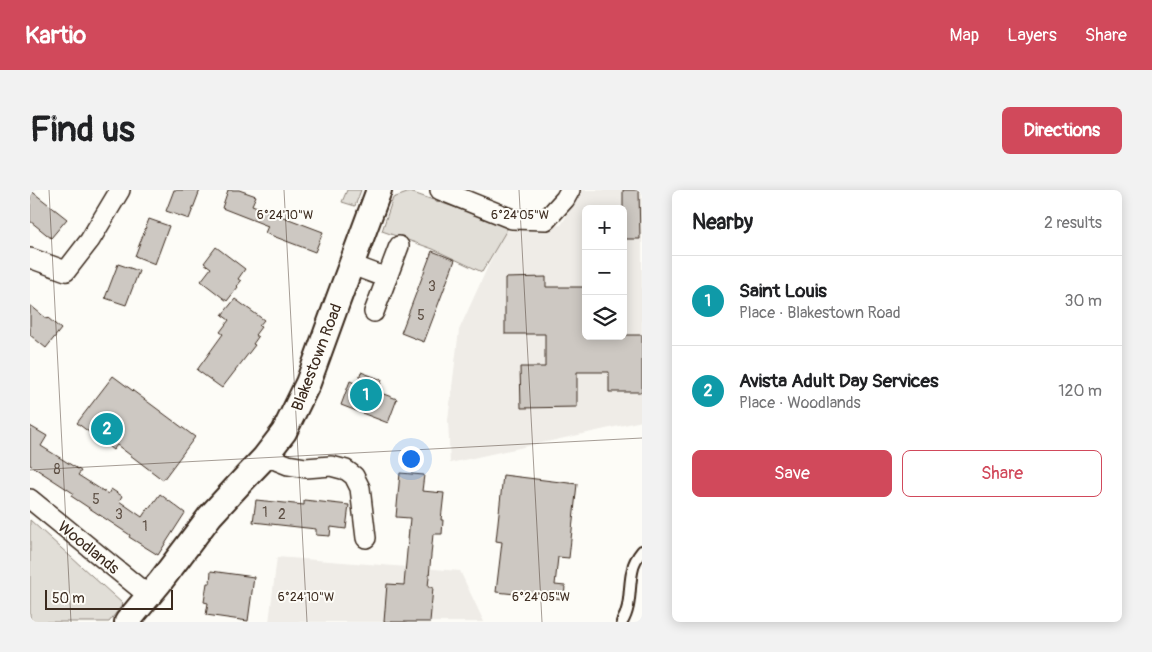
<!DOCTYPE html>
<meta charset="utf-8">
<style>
:root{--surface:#fff;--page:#f2f2f2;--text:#202124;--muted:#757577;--line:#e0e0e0;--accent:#d1495b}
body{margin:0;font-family:Pangolin,sans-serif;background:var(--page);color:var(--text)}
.controls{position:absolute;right:15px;top:15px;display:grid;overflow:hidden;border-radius:8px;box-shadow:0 2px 12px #0003}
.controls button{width:45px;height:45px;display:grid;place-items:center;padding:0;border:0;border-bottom:1px solid var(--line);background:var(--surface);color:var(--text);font:25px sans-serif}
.scale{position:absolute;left:15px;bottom:12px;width:128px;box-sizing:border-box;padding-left:5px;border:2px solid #3b2a1e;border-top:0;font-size:14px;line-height:18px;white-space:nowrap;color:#3b2a1e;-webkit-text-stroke:4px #fdfcf7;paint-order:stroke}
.you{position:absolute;left:380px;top:268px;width:18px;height:18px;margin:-12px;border:4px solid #fff;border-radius:50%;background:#1a73e8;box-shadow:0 0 0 8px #1a73e833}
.badge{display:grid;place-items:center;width:32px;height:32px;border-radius:50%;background:var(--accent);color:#fff;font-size:16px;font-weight:700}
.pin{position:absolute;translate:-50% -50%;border:2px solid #fff;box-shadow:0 1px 5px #0006}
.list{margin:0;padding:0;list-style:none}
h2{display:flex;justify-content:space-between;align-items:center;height:65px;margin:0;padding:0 20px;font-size:21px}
h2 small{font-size:16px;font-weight:400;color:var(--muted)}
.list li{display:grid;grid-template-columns:32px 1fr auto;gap:15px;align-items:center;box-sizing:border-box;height:90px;padding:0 20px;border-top:1px solid var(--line)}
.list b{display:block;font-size:19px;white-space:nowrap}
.list p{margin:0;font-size:16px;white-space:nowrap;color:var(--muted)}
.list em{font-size:16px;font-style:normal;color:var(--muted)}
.actions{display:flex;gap:10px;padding:15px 20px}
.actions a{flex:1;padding:11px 0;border:1px solid var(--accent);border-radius:8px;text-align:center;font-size:18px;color:var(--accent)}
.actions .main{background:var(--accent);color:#fff}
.icon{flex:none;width:28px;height:28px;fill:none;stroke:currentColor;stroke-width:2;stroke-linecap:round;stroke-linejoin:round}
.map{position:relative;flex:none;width:612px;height:432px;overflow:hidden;border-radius:8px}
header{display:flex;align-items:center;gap:30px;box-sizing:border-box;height:70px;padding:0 25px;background:var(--accent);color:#fff}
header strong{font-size:24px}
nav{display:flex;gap:28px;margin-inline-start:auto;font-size:18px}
.intro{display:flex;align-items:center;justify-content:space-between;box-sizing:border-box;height:120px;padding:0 30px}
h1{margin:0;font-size:35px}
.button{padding:12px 22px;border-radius:8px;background:var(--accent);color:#fff;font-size:18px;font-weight:700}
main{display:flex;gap:30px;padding:0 30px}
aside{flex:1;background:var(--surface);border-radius:8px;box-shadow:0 2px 12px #0003}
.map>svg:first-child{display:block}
.built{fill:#efece7;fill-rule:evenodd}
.green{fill:#e1ded7;stroke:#8e847a}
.building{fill:#cdc8c2;stroke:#3b2a1e}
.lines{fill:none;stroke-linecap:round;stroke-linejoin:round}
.service-casing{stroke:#3b2a1e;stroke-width:14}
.minor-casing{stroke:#3b2a1e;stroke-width:22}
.tertiary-casing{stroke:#3b2a1e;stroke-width:28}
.service{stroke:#fdfcf7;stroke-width:10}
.minor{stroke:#fdfcf7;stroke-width:19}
.tertiary{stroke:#fdfcf7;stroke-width:24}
.ticks{fill:none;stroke:#3b2a1e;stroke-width:1;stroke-opacity:0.45}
.labels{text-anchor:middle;stroke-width:4;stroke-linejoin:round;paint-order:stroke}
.number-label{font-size:14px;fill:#605247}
.street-label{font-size:16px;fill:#3b2a1e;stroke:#fdfcf7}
.ticks-label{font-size:12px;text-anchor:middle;fill:#3b2a1e;stroke:#fdfcf7;stroke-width:4;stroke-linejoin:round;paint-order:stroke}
</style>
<header>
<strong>Kartio</strong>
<nav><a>Map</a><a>Layers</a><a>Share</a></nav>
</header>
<div class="intro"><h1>Find us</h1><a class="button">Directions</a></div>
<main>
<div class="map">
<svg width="612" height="432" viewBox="0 0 612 432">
<rect width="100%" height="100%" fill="#fdfcf7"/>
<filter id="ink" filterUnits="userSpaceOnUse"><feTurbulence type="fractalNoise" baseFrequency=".02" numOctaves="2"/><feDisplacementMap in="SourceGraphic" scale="10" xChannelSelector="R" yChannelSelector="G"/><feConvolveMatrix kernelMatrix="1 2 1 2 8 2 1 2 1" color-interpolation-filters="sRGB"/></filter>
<g filter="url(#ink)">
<g class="built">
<path d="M552,0H612V231L420,273L418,230L429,140L474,41L531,35ZM556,19H593V146H556Z"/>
<path d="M247,367L430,381L454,432H239Z"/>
</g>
<g class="green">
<path d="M317,0H331L325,16L312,12Z"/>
<path d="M380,2L479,36L452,82L403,59L352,41L363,8Z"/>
<path d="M0,330L93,414L79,432H0Z"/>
</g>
<g class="building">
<path d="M0,0L37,29L21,48L0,31Z"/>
<path d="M144,0H170L159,29L136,21Z"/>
<path d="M198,0H209L226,6L222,15L293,42L285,62L235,43L238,36L192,18Z"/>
<path d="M593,0H609L610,49H593Z"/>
<path d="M119,29L139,36L125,74L105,66Z"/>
<path d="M186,57L215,79L208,89L211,91L207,96L208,97L197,111L171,91L181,78L174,73Z"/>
<path d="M402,61L425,70L394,152L371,143Z"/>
<path d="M88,74L109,81L96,115L75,108Z"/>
<path d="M516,87V97H556V146H593V145H612V202H579V182H547V217L491,218L490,177H515V144H475V88Z"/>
<path d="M205,109L234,130L229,136L231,137L225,145L228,147L223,154L225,155L192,198L167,180L193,144L190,142L199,130L192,125Z"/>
<path d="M0,115L17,129L18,128L31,139L16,158L0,145Z"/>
<path d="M331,182L352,190L348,202L367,209L358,233L311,215L320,191L327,194Z"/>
<path d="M83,186L165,247L133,290L87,255L83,260L47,233Z"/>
<path d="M0,236L17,246L11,256L51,281L48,285L78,304L81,299L92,306L89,311L112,327L118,318L119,319L130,304L155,323L128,365L99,347L100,345L41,306L43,303L0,275Z"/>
<path d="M370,283L394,285L392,301L414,303L411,330H413L412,344H403L398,397H403L400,432H354L357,394L374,395L380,328L366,327Z"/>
<path d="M473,285L547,294L539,368L528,367L525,395L535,396L534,409L466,402L472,352L466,351Z"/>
<path d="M226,310L274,315V310L319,315L316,339L301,337L300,346L286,345V339L223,332Z"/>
<path d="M181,381L224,387L218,431L176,425L178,413L174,412L177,393H180Z"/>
</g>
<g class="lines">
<defs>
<path id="service" d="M592,432C602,416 598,396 603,378C604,371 608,366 612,361"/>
<g id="minor">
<path d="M410,0L482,29L516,30L535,9L540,0"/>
<path d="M0,68L36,81L60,50L90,0"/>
<path d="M322,75L357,88"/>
<path d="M344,122L369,56"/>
<path d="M238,264L248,271L258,275L276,278L301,276L316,280L324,286L330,298L336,348"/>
<path d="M0,309L119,406"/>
</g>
<path id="tertiary" d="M97,432L130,392L180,326L213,290L234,268L254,242L278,193L307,113L349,0"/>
</defs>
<use href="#service" class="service-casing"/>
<use href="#minor" class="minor-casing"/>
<use href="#tertiary" class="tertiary-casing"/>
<use href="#service" class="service"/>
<use href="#minor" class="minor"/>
<use href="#tertiary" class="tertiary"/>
</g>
</g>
<path class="ticks" d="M19,0L41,432M254,0L277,432M489,0L512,432M0,280L612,248"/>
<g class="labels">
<g class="number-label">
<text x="402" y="101">3</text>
<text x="391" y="130">5</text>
<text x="27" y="284">8</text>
<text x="66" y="314">5</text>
<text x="235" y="327">1</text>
<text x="89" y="329">3</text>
<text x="252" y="329">2</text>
<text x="115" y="341">1</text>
</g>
<g class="street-label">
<text transform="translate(286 167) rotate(-69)" y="6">Blakestown Road</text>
<text transform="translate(59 357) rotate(39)" y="6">Woodlands</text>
</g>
</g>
<g class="ticks-label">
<text x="255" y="29">6°24'10"W</text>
<text x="490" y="29">6°24'05"W</text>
<text x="276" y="411">6°24'10"W</text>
<text x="511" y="411">6°24'05"W</text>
</g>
</svg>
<div class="controls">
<button>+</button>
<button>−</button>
<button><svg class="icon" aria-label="layers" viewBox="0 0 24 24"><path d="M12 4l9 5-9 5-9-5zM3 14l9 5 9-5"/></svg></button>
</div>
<div class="scale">50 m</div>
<div class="you"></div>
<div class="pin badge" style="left:336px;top:205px;background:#0f9aa8">1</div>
<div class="pin badge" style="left:77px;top:239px;background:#0f9aa8">2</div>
</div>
<aside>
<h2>Nearby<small>2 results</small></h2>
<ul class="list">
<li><span class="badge" style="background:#0f9aa8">1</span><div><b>Saint Louis</b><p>Place · Blakestown Road</p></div><em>30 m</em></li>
<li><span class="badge" style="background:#0f9aa8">2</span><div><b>Avista Adult Day Services</b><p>Place · Woodlands</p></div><em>120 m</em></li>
</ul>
<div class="actions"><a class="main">Save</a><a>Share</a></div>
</aside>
</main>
